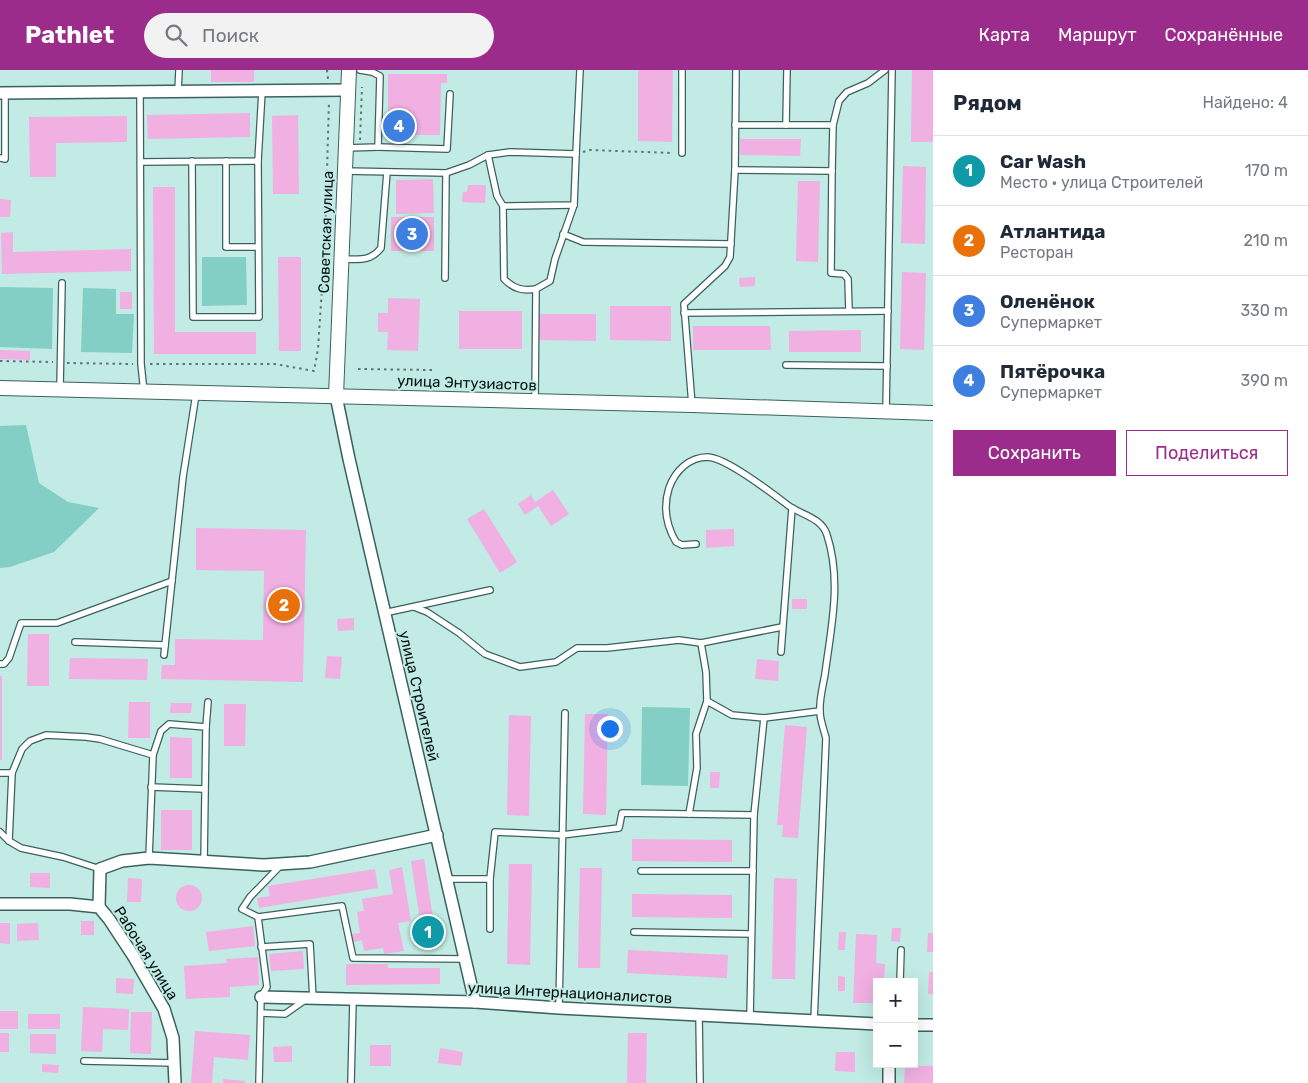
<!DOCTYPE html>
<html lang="ru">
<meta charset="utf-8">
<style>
:root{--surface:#fff;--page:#f2f2f3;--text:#1f2937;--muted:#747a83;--line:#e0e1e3;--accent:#9c2c8b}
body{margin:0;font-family:Rubik,sans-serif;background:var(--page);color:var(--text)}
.controls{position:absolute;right:15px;bottom:15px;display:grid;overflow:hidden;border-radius:0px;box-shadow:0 5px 20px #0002}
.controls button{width:45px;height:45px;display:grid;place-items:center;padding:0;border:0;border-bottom:1px solid var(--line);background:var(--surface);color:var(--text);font:25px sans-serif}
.you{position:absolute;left:609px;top:658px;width:18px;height:18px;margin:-12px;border:4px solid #fff;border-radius:50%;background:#1a73e8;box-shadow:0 0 0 8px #1a73e833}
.badge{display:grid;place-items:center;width:32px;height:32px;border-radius:50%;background:var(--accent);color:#fff;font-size:16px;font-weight:700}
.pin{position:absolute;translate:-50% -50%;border:2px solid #fff;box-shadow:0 1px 5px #0006}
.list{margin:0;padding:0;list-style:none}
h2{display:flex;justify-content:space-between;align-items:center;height:65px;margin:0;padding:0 20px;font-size:21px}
h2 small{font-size:16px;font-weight:400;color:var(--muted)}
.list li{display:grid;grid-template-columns:32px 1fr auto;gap:15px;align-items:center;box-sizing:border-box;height:70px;padding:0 20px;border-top:1px solid var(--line)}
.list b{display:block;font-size:19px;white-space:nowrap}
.list p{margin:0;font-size:16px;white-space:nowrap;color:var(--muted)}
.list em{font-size:16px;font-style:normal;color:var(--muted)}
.actions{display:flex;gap:10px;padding:15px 20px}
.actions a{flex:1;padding:11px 0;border:1px solid var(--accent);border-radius:0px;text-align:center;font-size:18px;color:var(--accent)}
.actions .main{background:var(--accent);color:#fff}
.icon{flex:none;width:28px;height:28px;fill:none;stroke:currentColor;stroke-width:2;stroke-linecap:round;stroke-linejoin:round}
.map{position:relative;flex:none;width:933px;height:1013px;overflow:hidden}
header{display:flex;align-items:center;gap:30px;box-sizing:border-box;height:70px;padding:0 25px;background:var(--accent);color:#fff}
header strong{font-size:24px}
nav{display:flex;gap:28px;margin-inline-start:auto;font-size:18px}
.search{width:350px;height:45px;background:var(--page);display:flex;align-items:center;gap:12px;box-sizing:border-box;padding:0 18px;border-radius:28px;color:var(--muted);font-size:19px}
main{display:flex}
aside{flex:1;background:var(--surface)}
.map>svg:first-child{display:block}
.green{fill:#83cfc5}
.building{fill:#f0b0e2}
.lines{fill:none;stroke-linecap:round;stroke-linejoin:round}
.service-casing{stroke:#3b615c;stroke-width:8}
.minor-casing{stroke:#3b615c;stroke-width:14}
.tertiary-casing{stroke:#3b615c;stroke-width:16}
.path{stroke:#5b7773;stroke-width:2;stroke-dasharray:2.5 4;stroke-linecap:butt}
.service{stroke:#fff;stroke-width:5.5}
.minor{stroke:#fff;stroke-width:11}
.tertiary{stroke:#fff;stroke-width:14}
.labels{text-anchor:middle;stroke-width:4;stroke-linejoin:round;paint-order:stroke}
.street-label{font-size:15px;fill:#041311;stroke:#c1ebe4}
</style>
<header>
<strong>Pathlet</strong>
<div class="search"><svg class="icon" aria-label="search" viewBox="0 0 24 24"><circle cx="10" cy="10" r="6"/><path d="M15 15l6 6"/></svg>Поиск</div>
<nav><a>Карта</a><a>Маршрут</a><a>Сохранённые</a></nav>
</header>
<main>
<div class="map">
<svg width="933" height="1013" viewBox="0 0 933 1013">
<rect width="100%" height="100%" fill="#c1ebe4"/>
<g class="green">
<path d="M202,187H246L247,235L202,236Z"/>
<path d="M0,217L53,218L52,279L0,277Z"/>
<path d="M83,218L116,219V244H134L132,283L81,282Z"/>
<path d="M26,355L39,413L68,432L99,438L54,482L10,497L0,498V356Z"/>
<path d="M642,637L690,638L688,716L641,715Z"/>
</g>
<g class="building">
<rect x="211" y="0" width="43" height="12"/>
<path d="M638,0H673L672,72L638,71Z"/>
<path d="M912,0H933V72H911Z"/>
<path d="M388,4H447V13H441L440,65H388Z"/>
<path d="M250,43V67L148,69L147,45Z"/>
<path d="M298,45L299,124H273L272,46Z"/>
<path d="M127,46V72L56,73V107H30L29,47Z"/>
<path d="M740,69H801L800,86L740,85Z"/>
<path d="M903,96L926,97L925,174L901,173Z"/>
<path d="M433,109L434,143L396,144V110Z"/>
<path d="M798,111H820L818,192L796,191Z"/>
<path d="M468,115H486L485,133L462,132L463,122H467Z"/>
<path d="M153,117H175V262H256V284H154Z"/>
<path d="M0,129L11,130L10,147H0Z"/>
<rect x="391" y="147" width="43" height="34"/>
<path d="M13,162V182L131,179V201L2,204L1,163Z"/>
<path d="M278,187H301V281H279Z"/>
<path d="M902,202L926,203L924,280L900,279Z"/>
<path d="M755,207V216L740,217L739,208Z"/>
<rect x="120" y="222" width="12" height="17"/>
<path d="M388,228L420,229L418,281L387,280L388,262H378V243H388Z"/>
<path d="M610,236H671V271L610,270Z"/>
<rect x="459" y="241" width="63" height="38"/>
<path d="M539,244H596V271L539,270Z"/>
<path d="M693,256H770L771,280H693Z"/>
<path d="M861,260V282H789V261Z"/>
<path d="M0,280L30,281V290L0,289Z"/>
<path d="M553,420L569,444L551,456L538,436L525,445L518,434L531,425L535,432Z"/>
<path d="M484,439L517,492L500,503L467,449Z"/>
<path d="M196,458L306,460L303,612L161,609L162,595H175V569L263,570L264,501L196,500Z"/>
<path d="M734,459V476L706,478V460Z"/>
<rect x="792" y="529" width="15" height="10"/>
<path d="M354,548V560L338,561L337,549Z"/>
<path d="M28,564H49V616H27Z"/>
<path d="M327,586L342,587L340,609L325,608Z"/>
<path d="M70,588L148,589L147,610L69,609Z"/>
<path d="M757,589L779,591L778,611L755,609Z"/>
<rect x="0" y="606" width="2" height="84"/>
<path d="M129,632H150V668H128Z"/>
<path d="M171,633H192L191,643H170Z"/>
<path d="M224,634H246L245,676H224Z"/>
<path d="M585,644H608L606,745L583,744Z"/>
<path d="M509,645L531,646L529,746L507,745Z"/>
<path d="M785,655L807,657L798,768L782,767L783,755H777Z"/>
<path d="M170,667L192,668V708H170Z"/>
<path d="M710,702H720L719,718H710Z"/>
<rect x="161" y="740" width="31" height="40"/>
<path d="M632,769L732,770V792L632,791Z"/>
<path d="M424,789L437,875L424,877L411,791Z"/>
<path d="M509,794H532L530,895L507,894Z"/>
<path d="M402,797L411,851L398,853L404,881L384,884L383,878L364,881L362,870L353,872L352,864L360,863L357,842L364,841L362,829L393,824L389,800Z"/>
<path d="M580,798H602L600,898H578Z"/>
<path d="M375,799L378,818L259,838L257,828L270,826L268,816Z"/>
<path d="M30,803H50V818L30,817Z"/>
<path d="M128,808L142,809L141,832H127Z"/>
<path d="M774,808L797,809L795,909H772Z"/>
<circle cx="189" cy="828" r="13"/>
<path d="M632,824L732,825V848L632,847Z"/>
<rect x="81" y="851" width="13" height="14"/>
<path d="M0,853H10V874L0,873Z"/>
<path d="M38,853L39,870L17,871V854Z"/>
<path d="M253,856L255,876L209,881L206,862Z"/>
<path d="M892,858H901L900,872L891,871Z"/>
<path d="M839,862H846L845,880H838Z"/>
<path d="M928,863H933V882H927Z"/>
<path d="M856,864L877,865L876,893L885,894L884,912H877V935H875V933H853Z"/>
<path d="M628,880L728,885L727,908L627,903Z"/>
<path d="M303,881L304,899L271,901L269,884Z"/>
<path d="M258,887L259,915L230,917V927L186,929L184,896L227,893L226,889Z"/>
<path d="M346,894H388V898H440V914L346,915Z"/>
<path d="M929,902H933V924H928Z"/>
<path d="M838,906L845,907V921H838Z"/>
<path d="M116,908L134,909L133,924L116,923Z"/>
<path d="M83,937L129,939L128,960L103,959L102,982L81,981Z"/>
<rect x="0" y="941" width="18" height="18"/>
<path d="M131,942H152L151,984L130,983Z"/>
<rect x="28" y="944" width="32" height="15"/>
<path d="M195,961L250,965L248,990L214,987L212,1013H191Z"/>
<rect x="0" y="963" width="9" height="19"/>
<path d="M628,963H647L646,1013H627Z"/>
<path d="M30,964H56V984L30,983Z"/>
<rect x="370" y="975" width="21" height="21"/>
<path d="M292,976V992H274L273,977Z"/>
<path d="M440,978L463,982L461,996L438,993Z"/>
<path d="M836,982H855V1002L835,1001Z"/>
<path d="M42,994L59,995L58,1003L42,1002Z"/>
<path d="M905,996H933V1013H904Z"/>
<path d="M223,1009L245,1011V1013H223Z"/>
</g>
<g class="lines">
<defs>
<g id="service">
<path d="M178,21L179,0"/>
<path d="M140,22L141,294L144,322"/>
<path d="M735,55H833L832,101"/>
<path d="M786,55L787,0"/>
<path d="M833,55L839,31L847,22L868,13L885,0"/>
<path d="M378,77L447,79L450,24"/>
<path d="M346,78L378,77L380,6L372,2L360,0"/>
<path d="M682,83V0"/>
<path d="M488,85L497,126L503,136L504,209C514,219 522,221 536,219L535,331"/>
<path d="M0,88L5,89V23"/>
<path d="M192,91L193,247H259L258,91"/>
<path d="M226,91V177H258"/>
<path d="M141,92L258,91L262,21"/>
<path d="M735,100L832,101L831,203L844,204L848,209L849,241"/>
<path d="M344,101L446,103L469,95L488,85L510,82L576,84L580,0"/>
<path d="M503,136L574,135L576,84"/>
<path d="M563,164L583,172L731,174"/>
<path d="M342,189C359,189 370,192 381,178L387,102"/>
<path d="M445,208L446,103"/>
<path d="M536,219L550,211L555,189L574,135"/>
<path d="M684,243L888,241"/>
<path d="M786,295L887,296"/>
<path d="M60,318L62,213"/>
<path d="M692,335L684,234L725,196L730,187L735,100L736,0"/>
<path d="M886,342L892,0"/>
<path d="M696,474L682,475L676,472C666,455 663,437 669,418C675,401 689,387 708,387C727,388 773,424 789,436C802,445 822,448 827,465C842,511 831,558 825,604C823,616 819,630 820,642C820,650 824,660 826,668L814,951"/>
<path d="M414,537L427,542L459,563L485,584L520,597L556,592L577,578H607L679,570L701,573L782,557"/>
<path d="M384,543L490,520"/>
<path d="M75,572L165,575"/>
<path d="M781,582L792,438"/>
<path d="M164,585L183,407L196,324"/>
<path d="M0,594H4L9,588L21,553H57L172,511"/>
<path d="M707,631L732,645L764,648L820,641"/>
<path d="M206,657L208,632"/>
<path d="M0,703H12"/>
<path d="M151,717L204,719"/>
<path d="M689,744L697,698L696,664L707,631L706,602L701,573"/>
<path d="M0,762L9,771L21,778L63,787L100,799"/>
<path d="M9,771L12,703L22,679L30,671L46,665L86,667L100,669L153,685"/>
<path d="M149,788L153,685L161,661L169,654L206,657L204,792"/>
<path d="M641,801H753"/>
<path d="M447,809H490"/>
<path d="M258,847L342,836L353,888L465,889"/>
<path d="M490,859V809L495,762L562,765L619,758L622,743L754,745"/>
<path d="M634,862L751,864"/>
<path d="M261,877L310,874L313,929"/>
<path d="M900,912L901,880"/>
<path d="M559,938L565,643"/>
<path d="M261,943L285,944L305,930"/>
<path d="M699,945L700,1013"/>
<path d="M750,948L754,745L764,648"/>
<path d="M84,991L175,993"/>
<path d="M259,1013L261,927L267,917L258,847L242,839L250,827L282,794"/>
<path d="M351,1013L353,930"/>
</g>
<g id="minor">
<path d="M0,23L347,20"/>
<path d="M336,326L349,389L475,932"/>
<path d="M0,834H70L99,837L109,849L134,887L164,939L173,968L175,1013"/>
<path d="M99,837L100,799L122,791L149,788L264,795L310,792L437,765"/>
<path d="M261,927L475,932L559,938L877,954"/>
<path d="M914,955H933"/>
<path d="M889,1013V994"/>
</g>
<g id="tertiary">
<path d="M0,318L692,335L933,343"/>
<path d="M336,326L349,0"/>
</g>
</defs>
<use href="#service" class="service-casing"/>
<use href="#minor" class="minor-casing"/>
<use href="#tertiary" class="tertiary-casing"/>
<g class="path">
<path d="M327,0L328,9"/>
<path d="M360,70L362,17"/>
<path d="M583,82L590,80L673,83"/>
<path d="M0,291L53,292"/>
<path d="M67,293L133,294"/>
<path d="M150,294H275L314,301L318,279L325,173L329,31"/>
<path d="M358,299L432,300"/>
</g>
<use href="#service" class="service"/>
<use href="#minor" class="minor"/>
<use href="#tertiary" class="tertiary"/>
</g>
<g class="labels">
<g class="street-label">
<text transform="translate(326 162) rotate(-88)" y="5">Советская улица</text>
<text transform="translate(467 313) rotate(2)" y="5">улица Энтузиастов</text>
<text transform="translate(419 626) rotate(77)" y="5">улица Строителей</text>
<text transform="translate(146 883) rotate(58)" y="5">Рабочая улица</text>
<text transform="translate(570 923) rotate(3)" y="5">улица Интернационалистов</text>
</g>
</g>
</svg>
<div class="controls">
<button>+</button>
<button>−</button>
</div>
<div class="you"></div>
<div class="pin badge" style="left:428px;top:862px;background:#0f9aa8">1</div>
<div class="pin badge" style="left:284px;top:535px;background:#e8710a">2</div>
<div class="pin badge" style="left:412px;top:164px;background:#3f7fe0">3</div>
<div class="pin badge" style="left:399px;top:56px;background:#3f7fe0">4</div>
</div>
<aside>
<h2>Рядом<small>Найдено: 4</small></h2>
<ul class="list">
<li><span class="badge" style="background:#0f9aa8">1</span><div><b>Car Wash</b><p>Место · улица Строителей</p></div><em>170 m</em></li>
<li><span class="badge" style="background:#e8710a">2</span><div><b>Атлантида</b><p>Ресторан</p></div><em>210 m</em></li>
<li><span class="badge" style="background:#3f7fe0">3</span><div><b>Оленёнок</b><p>Супермаркет</p></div><em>330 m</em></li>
<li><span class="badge" style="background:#3f7fe0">4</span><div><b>Пятёрочка</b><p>Супермаркет</p></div><em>390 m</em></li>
</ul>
<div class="actions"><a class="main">Сохранить</a><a>Поделиться</a></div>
</aside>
</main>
